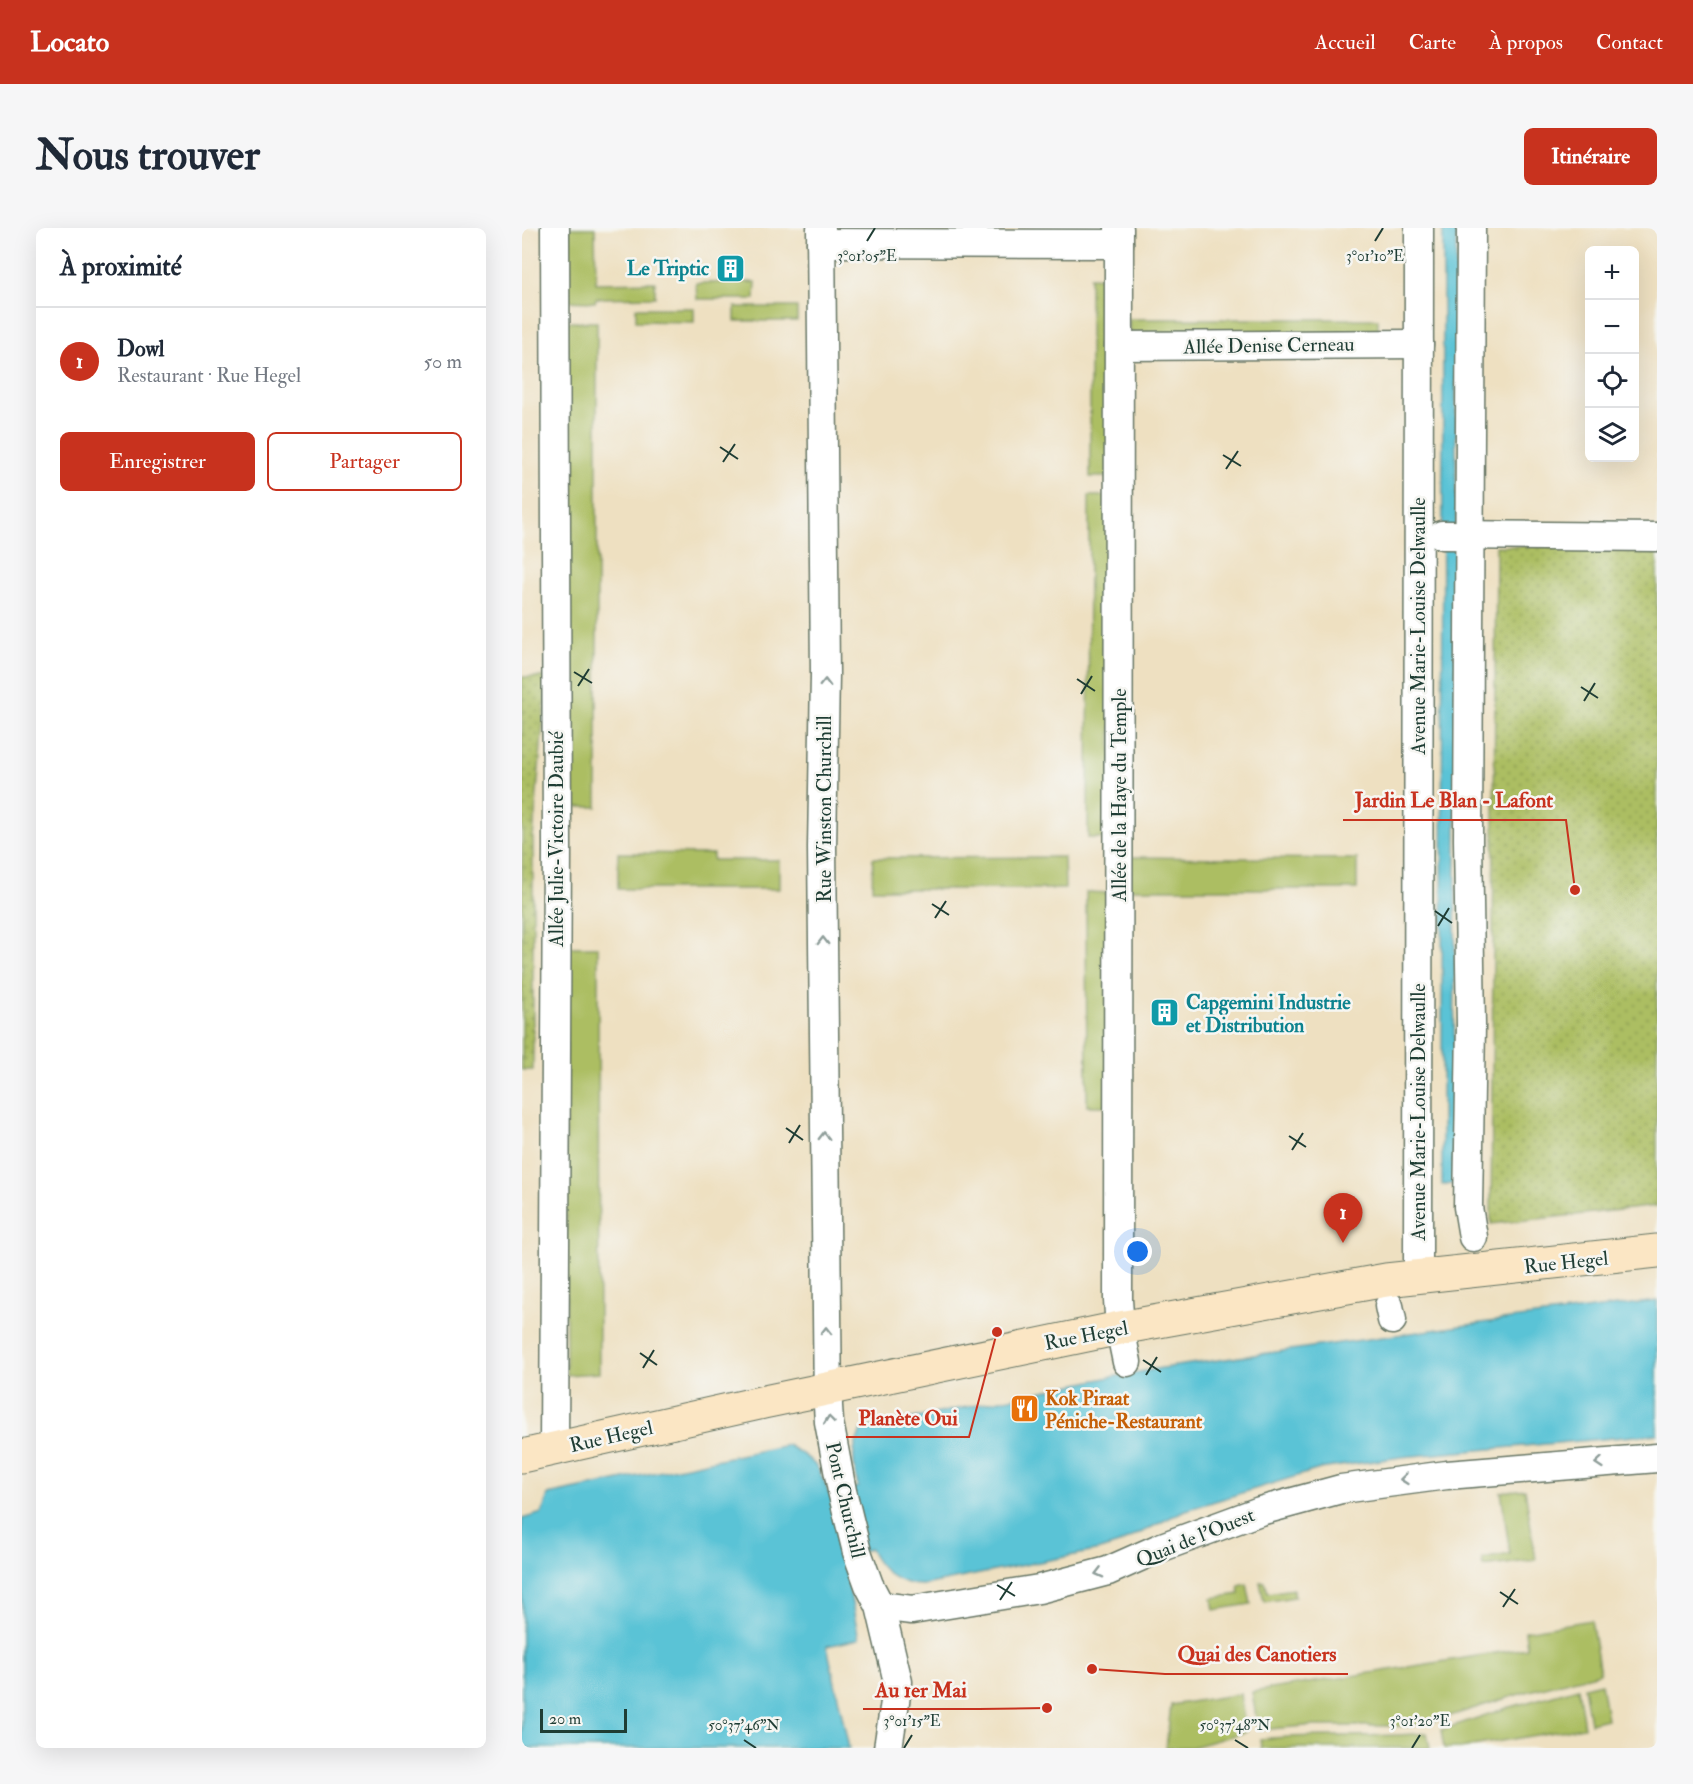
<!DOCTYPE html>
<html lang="fr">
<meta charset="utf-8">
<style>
:root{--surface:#fff;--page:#f6f6f7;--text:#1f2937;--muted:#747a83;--line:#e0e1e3;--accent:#c8321e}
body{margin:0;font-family:"IM FELL Double Pica",serif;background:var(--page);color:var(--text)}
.controls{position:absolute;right:18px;top:18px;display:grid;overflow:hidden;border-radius:9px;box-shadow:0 6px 24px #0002}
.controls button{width:54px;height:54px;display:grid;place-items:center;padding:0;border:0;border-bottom:2px solid var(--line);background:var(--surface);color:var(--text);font:30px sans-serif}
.scale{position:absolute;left:18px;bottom:15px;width:87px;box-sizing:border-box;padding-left:6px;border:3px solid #1f3d34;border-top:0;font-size:16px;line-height:21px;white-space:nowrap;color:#1f3d34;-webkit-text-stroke:4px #f6f6f2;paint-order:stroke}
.you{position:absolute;left:616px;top:1024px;width:21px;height:21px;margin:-15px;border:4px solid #fff;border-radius:50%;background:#1a73e8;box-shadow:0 0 0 9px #1a73e833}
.badge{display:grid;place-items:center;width:39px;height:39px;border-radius:50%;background:var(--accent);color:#fff;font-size:20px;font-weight:700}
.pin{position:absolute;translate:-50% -50px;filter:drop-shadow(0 2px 3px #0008)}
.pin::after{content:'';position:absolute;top:32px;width:21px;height:18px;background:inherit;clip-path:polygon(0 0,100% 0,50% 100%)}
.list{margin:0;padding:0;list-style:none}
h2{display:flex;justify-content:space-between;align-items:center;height:78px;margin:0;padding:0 24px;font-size:26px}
h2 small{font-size:20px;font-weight:400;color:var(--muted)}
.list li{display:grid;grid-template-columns:39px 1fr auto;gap:18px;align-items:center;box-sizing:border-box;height:108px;padding:0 24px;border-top:2px solid var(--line)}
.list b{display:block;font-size:22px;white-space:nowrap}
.list p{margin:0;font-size:20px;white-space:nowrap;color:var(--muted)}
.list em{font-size:20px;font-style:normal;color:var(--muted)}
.actions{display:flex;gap:12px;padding:18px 24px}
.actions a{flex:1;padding:14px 0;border:2px solid var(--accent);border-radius:9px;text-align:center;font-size:21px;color:var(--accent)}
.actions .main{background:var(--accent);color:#fff}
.icon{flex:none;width:33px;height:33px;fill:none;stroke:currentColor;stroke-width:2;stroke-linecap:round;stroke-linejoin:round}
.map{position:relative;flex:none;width:1135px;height:1520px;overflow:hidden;border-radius:9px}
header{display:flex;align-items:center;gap:36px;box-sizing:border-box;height:84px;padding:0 30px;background:var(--accent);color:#fff}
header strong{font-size:28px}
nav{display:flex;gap:33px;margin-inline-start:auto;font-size:21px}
.intro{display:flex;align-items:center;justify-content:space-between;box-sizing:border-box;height:144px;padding:0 36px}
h1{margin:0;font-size:42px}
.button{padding:15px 27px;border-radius:9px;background:var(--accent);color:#fff;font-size:21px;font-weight:700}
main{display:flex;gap:36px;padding:0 36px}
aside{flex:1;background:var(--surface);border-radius:9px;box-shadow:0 6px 24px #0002}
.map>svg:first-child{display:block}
.grass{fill:#acbe62;stroke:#667e4b;stroke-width:1.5}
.park{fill:url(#park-dots);stroke:#667e4b;stroke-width:1.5}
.water{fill:#5ac3d6;stroke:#3c8085;stroke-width:1.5}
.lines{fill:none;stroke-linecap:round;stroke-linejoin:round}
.street-casing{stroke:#677665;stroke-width:31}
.secondary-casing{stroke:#677665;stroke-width:35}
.street{stroke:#fff;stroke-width:28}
.secondary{stroke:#fbe6c4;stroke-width:33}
.oneway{stroke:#8f9e9a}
.ticks{fill:none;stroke:#1f3d34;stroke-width:2}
.labels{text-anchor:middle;stroke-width:5;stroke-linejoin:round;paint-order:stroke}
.culture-label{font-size:20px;font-weight:bold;fill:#0d838f;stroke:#f6f6f2;text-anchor:end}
.street-label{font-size:20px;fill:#1f3d34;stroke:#f6f6f2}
.food-label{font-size:20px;font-weight:bold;fill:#c56008;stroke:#f6f6f2;text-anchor:start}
.ticks-label{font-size:15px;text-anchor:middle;fill:#1f3d34;stroke:#f6f6f2;stroke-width:5;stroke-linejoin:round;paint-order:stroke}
.leader{fill:none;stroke:#c8321e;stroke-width:2}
.callout-dot{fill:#c8321e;stroke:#f6f6f2;stroke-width:2}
.callout-label{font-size:21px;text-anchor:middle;font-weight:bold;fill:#c8321e;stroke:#f6f6f2;stroke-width:5;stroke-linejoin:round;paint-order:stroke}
</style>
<header>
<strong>Locato</strong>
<nav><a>Accueil</a><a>Carte</a><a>À propos</a><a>Contact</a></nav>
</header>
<div class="intro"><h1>Nous trouver</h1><a class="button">Itinéraire</a></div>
<main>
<aside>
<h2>À proximité<small></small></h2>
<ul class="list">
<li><span class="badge">1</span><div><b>Dowl</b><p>Restaurant · Rue Hegel</p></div><em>50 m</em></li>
</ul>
<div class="actions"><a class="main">Enregistrer</a><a>Partager</a></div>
</aside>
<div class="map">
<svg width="1135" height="1520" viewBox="0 0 1135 1520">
<defs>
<pattern id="park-dots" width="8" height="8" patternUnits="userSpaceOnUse" patternTransform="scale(1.5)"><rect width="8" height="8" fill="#acbe62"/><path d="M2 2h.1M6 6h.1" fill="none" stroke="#8b9c52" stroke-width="1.8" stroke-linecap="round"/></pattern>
</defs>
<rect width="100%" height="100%" fill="#f6f6f2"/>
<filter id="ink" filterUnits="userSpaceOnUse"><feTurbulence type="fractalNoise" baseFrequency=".0167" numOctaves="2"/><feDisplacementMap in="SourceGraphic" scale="12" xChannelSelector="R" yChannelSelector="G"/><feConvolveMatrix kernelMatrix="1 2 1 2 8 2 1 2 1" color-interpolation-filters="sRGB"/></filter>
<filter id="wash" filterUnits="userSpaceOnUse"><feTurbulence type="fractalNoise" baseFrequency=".008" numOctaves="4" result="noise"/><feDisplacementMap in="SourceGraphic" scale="24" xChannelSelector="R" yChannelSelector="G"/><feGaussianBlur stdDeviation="1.35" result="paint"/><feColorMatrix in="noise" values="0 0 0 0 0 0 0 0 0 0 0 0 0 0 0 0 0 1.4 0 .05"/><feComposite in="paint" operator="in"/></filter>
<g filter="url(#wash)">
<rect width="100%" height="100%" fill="#eee0c1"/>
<g class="grass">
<path d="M40,0H73L74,55L133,54V69L74,70L73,74L40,73Z"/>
<path d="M568,49L589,50L588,249H568Z"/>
<path d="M234,54L233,71H175L174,55Z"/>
<rect x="213" y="79" width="62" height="14"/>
<path d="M114,80H172V94L114,93Z"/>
<path d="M607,91H856V106L607,105Z"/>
<rect x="41" y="94" width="34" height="485"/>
<path d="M567,268H589V610H566Z"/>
<path d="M96,625L191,626V632H257V661H96Z"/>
<path d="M542,629L543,661H350L351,630Z"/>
<path d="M606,629L835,631V661H606Z"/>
<path d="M564,664L588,665V878H565Z"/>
<path d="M44,719H76L77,1145L44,1147Z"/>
<path d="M1003,1261L1014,1332L961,1339L960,1331L988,1326L979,1264Z"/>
<path d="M738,1354H743L746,1365L771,1361L773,1369L742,1374Z"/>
<path d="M725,1356L729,1376L692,1382L690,1370L718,1366L717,1358Z"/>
<path d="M1069,1392L1078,1445L1004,1464L909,1494L888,1498H783L736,1502L730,1464L1005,1420L1003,1403Z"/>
<path d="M1079,1455L1085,1491L1068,1495L1062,1459Z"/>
<path d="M1056,1460L1062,1499L938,1520H922L919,1502L985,1480Z"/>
<path d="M718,1466L724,1504L670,1519L644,1520L649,1477Z"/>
<path d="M905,1505L908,1520H739L738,1511C794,1505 850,1511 905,1505Z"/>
</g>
<g class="park">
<path d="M974,318L1135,319V978L969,996Z"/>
<path d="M0,449H25L11,610V842H0Z"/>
</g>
<g class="water">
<path d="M921,0H934V619L931,956L920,957Z"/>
<path d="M1135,1073V1206L879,1229L798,1241L661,1283L597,1316L578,1322L402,1357C378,1358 357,1343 348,1321L321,1328L337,1411L305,1418L327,1520H0V1291L20,1285L26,1267L265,1217C292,1232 297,1237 307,1266L336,1259C331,1233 328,1225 340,1201L584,1150L640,1140L981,1092Z"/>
</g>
</g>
<g filter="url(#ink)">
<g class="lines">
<defs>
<g id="street">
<path d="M299,0L303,446L300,620L306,1178L307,1194L320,1263L335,1324L347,1357L358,1378L376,1454L366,1520"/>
<path d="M597,0L596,1072L598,1100L605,1134"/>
<path d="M949,0L946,612L949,797L946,979L951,1009"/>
<path d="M299,15L597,16"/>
<path d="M597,118L897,116"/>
<path d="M920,307L1135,309"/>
<path d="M896,1049L897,0"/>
<path d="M867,1078L870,1092"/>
<path d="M32,1221L35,619L33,0"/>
<path d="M358,1378L390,1382L517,1361L586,1343L640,1319L738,1283L819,1261L925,1247L1135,1230"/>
</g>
<path id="secondary" d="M0,1228L242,1174L598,1100L864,1052L1135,1023"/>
</defs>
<use href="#street" class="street-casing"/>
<use href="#secondary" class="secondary-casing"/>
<use href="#street" class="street"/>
<use href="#secondary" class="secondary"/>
</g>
<defs><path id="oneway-chevron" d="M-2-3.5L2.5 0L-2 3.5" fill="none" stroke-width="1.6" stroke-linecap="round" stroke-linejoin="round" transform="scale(1.5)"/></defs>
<g class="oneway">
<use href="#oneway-chevron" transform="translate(303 455) rotate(-89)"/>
<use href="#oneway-chevron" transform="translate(301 713) rotate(-90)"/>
<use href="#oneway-chevron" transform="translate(302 908) rotate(-90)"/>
<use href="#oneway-chevron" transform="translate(304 1103) rotate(-90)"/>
<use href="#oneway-chevron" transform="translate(307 1192) rotate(-97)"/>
<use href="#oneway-chevron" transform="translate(1077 1235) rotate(175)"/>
<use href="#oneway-chevron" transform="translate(882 1251) rotate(174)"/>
<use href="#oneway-chevron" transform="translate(577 1345) rotate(166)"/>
</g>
</g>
<path class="ticks" d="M345,13L353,0M853,13L861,0M198,219L216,231M701,227L719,238M201,234L213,216M704,241L716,223M52,444L70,455M555,451L573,463M56,458L67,441M1059,459L1076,470M559,466L570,448M1062,473L1073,455M410,676L427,687M913,683L930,695M413,690L424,673M916,698L927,680M264,900L281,912M767,908L784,919M267,915L278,897M770,922L781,905M118,1125L135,1137M621,1132L639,1144M121,1140L132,1122M624,1147L635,1129M475,1357L493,1368M978,1364L996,1376M478,1372L490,1354M981,1379L993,1361M222,1512L234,1520M713,1512L726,1520M382,1520L390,1507M890,1520L898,1507"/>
<defs>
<symbol id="building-square" viewBox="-11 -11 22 22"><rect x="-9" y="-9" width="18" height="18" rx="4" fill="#0f9aa8" stroke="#f6f6f2"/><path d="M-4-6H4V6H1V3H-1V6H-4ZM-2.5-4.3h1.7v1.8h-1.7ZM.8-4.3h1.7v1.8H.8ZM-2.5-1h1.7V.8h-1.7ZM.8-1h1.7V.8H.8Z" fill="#fff"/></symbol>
<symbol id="restaurant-square" viewBox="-11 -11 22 22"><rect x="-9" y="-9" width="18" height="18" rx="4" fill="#e8710a" stroke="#f6f6f2"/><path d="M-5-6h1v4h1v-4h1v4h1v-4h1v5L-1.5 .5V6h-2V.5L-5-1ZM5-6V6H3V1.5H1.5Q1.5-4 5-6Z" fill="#fff"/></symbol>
</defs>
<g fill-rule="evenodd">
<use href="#building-square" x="192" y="24" width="33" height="33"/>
<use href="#building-square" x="626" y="768" width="33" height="33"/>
<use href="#restaurant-square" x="486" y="1164" width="33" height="33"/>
</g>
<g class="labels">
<g class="culture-label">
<text x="187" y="47">Le Triptic</text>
<text x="664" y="781" text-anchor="start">Capgemini Industrie<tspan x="664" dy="23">et Distribution</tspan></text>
</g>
<g class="street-label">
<text transform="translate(747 117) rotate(-1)" y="7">Allée Denise Cerneau</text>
<text transform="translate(896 398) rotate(-90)" y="7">Avenue Marie-Louise Delwaulle</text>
<text transform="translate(597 567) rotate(-90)" y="7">Allée de la Haye du Temple</text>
<text transform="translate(302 581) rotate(-90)" y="7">Rue Winston Churchill</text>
<text transform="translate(34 611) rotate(-90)" y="7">Allée Julie-Victoire Daubié</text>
<text transform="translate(896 884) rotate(-90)" y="7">Avenue Marie-Louise Delwaulle</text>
<text transform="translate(1044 1034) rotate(-6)" y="7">Rue Hegel</text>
<text transform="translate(564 1107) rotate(-11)" y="7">Rue Hegel</text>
<text transform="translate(89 1208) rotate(-13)" y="7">Rue Hegel</text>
<text transform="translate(324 1272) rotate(77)" y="7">Pont Churchill</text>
<text transform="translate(673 1309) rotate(-22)" y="7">Quai de l'Ouest</text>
</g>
<g class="food-label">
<text x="523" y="1177">Kok Piraat<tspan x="523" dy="23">Péniche-Restaurant</tspan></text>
</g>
</g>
<g class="ticks-label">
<text x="853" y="33">3°01'10"E</text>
<text x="345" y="33">3°01'05"E</text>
<text x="390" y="1498">3°01'15"E</text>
<text x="898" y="1498">3°01'20"E</text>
<text x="222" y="1502">50°37'46"N</text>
<text x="713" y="1502">50°37'48"N</text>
</g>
<path class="leader" d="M1053 662L1044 592H821M475 1104L447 1209H324M570 1441L643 1446H826M525 1480L457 1481H341"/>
<g class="callout-dot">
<circle cx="1053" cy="662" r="6"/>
<circle cx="475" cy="1104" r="6"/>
<circle cx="570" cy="1441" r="6"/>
<circle cx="525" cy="1480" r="6"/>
</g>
<g class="callout-label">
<text x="932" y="579">Jardin Le Blan - Lafont</text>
<text x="386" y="1197">Planète Oui</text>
<text x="735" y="1433">Quai des Canotiers</text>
<text x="399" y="1469">Au 1er Mai</text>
</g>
</svg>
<div class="controls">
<button>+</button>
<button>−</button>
<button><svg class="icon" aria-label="locate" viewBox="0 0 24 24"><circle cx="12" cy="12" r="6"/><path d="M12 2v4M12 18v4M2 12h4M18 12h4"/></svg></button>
<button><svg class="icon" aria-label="layers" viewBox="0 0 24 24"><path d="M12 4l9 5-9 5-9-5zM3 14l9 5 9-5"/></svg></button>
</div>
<div class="scale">20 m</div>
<div class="you"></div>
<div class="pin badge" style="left:821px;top:1015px">1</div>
</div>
</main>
